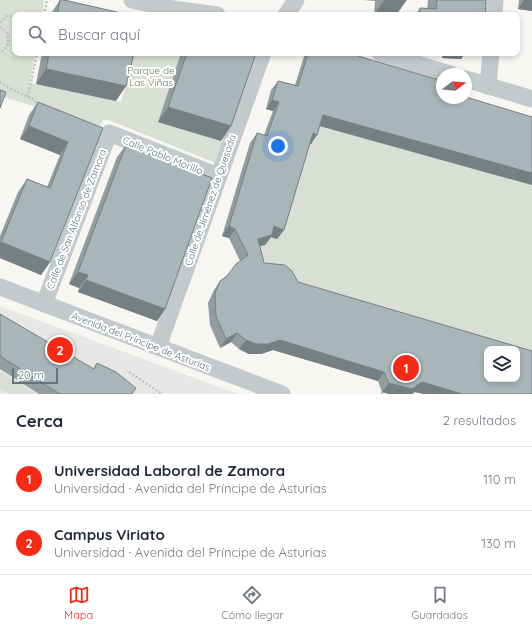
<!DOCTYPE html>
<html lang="es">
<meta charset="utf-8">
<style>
:root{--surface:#fff;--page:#f6f6f7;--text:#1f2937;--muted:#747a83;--line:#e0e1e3;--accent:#f52914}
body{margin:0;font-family:Quicksand,sans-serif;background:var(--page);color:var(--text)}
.controls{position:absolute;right:12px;bottom:12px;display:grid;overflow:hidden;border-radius:8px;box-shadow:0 2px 6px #0003}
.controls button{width:36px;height:36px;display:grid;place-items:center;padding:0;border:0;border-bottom:1px solid var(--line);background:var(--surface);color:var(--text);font:20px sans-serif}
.compass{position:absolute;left:436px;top:68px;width:36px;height:36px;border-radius:50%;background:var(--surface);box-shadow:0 2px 6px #0003;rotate:74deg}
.scale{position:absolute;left:12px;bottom:10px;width:46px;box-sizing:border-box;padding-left:4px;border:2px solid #5e7781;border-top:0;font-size:11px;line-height:14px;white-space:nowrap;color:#5e7781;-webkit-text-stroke:3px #fff;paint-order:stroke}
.you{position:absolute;left:278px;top:146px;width:14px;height:14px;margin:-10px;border:3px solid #fff;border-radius:50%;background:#1a73e8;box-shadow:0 0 0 6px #1a73e833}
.badge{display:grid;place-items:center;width:26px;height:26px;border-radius:50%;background:var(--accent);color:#fff;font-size:13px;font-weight:700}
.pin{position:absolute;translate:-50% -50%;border:2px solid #fff;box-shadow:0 1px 4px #0006}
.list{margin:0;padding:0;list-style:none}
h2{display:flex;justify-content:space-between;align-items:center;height:52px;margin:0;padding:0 16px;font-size:17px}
h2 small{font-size:13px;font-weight:400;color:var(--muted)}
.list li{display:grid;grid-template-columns:26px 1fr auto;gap:12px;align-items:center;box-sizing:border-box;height:64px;padding:0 16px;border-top:1px solid var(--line)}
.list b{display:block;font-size:15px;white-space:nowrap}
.list p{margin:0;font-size:13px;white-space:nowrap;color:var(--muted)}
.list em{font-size:13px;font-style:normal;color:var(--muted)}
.icon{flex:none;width:22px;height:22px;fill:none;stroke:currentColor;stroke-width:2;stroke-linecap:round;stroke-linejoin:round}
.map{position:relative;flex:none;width:532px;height:394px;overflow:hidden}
.search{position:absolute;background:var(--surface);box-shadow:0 2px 6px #0003;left:12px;right:12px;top:12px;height:44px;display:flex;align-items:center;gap:10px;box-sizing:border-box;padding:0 14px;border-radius:8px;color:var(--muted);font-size:15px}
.sheet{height:180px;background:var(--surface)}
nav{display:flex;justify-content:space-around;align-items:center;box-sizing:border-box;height:56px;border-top:1px solid var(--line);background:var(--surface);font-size:11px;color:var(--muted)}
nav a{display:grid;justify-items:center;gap:2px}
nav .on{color:var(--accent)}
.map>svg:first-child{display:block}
.built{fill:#e7e8e6}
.green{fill:#d9dfd4}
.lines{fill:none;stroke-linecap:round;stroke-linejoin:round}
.path{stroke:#bfc2c4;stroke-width:2.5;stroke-dasharray:2 2;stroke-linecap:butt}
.minor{stroke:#c4c9cc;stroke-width:17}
.wall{fill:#919d9f}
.shaded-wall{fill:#767f82}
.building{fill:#a9b6b9;stroke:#767f82;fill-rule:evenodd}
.labels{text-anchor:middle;stroke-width:4;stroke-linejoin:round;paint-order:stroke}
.park-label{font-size:10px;fill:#67795e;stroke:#fff}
.street-label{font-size:10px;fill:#5e7781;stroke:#fff}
</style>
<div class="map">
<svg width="532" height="394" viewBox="0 0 532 394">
<rect width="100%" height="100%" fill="#f7f6f3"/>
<path class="built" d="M0,306L238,394H0Z"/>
<g class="green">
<path d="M0,0H44L42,15H15V53H35L30,83L121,102L134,53H181L158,122L226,143L218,164L109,120H103L100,126L0,96Z"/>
<path d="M316,125L532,185V362L517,349L291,292L255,260L251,248Z"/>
<path d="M0,371L36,394H9L0,389Z"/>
</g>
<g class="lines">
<g class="path">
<path d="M44,15L47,0"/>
<path d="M0,22L7,16H15"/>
<path d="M0,27C10,33 11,43 3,51H0"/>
<path d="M0,82L9,88L35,100L36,103L40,105"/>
<path d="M28,97L37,53"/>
<path d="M129,372L162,394"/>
<path d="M382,394V392"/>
</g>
<g class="minor">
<path d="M132,0L173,9L217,15"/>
<path d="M286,15L296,0"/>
<path d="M494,15L495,0"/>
<path d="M380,53L450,74"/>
<path d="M466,79L532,99"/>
<path d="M488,86L491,53"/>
<path d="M0,287L282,394"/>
<path d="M44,304L109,133L218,176"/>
<path d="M158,347L263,53"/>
</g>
</g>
<g class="wall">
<path d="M60,0H64L130,15H50Z"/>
<path d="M363,0H406V1L396,15H374L375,1Z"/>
<path d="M428,0H486L485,15H415L420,8L427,9Z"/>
<path d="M519,0H532V11L518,9Z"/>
<path d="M42,53H134L116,101L36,84Z"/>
<path d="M181,53H256L231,126L221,141L158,122Z"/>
<path d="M305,53H348L532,185L320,126L311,144H309L284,230L277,239L271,237L265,245L260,246L264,263L298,282L532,394H424L415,392L412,394H389L382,392L378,381L273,350L261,354H249L239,349L231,342L220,348L210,325L208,303L214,290L220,281L227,276L240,261L229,238L222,236L250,143L257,133L264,135L273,111L266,109L271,90L278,81L295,85Z"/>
<path d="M442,53H465L461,59L442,58Z"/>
<path d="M38,102L103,128L50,262L41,275L0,258V236L18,192L27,179L47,187L60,155L20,139L29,115Z"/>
<path d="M126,145L165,309L157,321L78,292L79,288L69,284L117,157Z"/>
<path d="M0,314L93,369L97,363L132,394H39L0,369Z"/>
</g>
<g class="shaded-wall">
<path d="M384,0L406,1L396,15H374Z"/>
<path d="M524,0H532V11L518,9Z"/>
<path d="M445,53H465L461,59L442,58Z"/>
<path d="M46,69L126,86L116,101L36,84Z"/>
<path d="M272,100L279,102L273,111L266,109Z"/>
<path d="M168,107L231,126L221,141L158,122Z"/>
<path d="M323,115L532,173V185L316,125Z"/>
<path d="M29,126L68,142L60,155L20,139Z"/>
<path d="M313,133L317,135L311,144L306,142Z"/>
<path d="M229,226L235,229L229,238L222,236Z"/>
<path d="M274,226L284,230L277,239L271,237L265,245L251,248L258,239Z"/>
<path d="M1,242L50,262L41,275L0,258V243Z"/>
<path d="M78,272L88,275L79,288L69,284Z"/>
<path d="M86,280L165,309L157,321L78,292Z"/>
<path d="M237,333L231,342L220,348L226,339Z"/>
<path d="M246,340H280L384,372L378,381L273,350L261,354H249L239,349Z"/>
<path d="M422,382L462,394H424L415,392L412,394H389L382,392L389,383Z"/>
</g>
<g class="building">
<path d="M60,0H64L130,15H57Z"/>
<path d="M385,0H406V1Z"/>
<path d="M437,0H486L485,15H420V8L436,9Z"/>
<path d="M49,53H134L126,86L46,69Z"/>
<path d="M187,53H256L231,126L168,107Z"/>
<path d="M308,53H348L442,81V98H466V97L532,117V173L323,115L317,135L313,133L284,230L274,226L272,235L258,239L264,263L285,265L292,271L298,282L532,351V394H462L422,382L412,389L389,383L384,372L280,340L268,344H256L246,340L237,333L226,339L216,316L215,293L220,281L227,276L236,264L248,255L235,229L229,226L257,133L267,136L279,102L272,100L278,81L298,86ZM487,349H517V379H487Z"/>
<path d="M0,90L6,92L0,108Z"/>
<path d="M38,102L103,128L50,262L1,242L27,179L50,188L68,142L29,126Z"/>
<path d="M126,145L212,178L165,309L86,280L88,275L78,272Z"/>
<path d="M0,314L94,369L97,363L116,372L136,388L132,394H60L0,356Z"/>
</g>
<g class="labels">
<g class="park-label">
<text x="151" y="74">Parque de<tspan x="151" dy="12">Las Viñas</tspan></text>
</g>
<g class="street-label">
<text transform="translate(163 155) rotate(22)" y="4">Calle Pablo Morillo</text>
<text transform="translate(210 200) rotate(-71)" y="4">Calle de Jiménez de Quesada</text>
<text transform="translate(76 219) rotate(-69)" y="4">Calle de San Alfonso de Zamora</text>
<text transform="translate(141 341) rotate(21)" y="4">Avenida del Príncipe de Asturias</text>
</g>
</g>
</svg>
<div class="controls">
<button><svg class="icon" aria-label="layers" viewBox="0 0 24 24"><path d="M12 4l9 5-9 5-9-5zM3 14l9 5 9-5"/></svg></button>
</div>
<svg class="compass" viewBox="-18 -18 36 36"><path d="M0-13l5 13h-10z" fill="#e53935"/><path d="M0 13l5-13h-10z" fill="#747a83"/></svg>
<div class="scale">20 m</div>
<div class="you"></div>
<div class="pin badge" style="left:406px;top:368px">1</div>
<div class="pin badge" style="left:60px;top:350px">2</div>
<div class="search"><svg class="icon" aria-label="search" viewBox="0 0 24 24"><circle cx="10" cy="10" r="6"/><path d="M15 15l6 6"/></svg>Buscar aquí</div>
</div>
<section class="sheet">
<h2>Cerca<small>2 resultados</small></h2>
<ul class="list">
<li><span class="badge">1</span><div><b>Universidad Laboral de Zamora</b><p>Universidad · Avenida del Príncipe de Asturias</p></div><em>110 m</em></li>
<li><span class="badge">2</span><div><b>Campus Viriato</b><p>Universidad · Avenida del Príncipe de Asturias</p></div><em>130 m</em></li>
</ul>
</section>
<nav>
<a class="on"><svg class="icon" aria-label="map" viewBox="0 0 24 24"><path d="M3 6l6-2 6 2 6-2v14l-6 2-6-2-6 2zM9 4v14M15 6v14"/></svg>Mapa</a>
<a><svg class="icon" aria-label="directions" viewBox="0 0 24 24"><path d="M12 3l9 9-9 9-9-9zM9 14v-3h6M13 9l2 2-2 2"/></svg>Cómo llegar</a>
<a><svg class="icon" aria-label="saved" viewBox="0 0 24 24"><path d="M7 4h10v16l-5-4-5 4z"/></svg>Guardados</a>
</nav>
